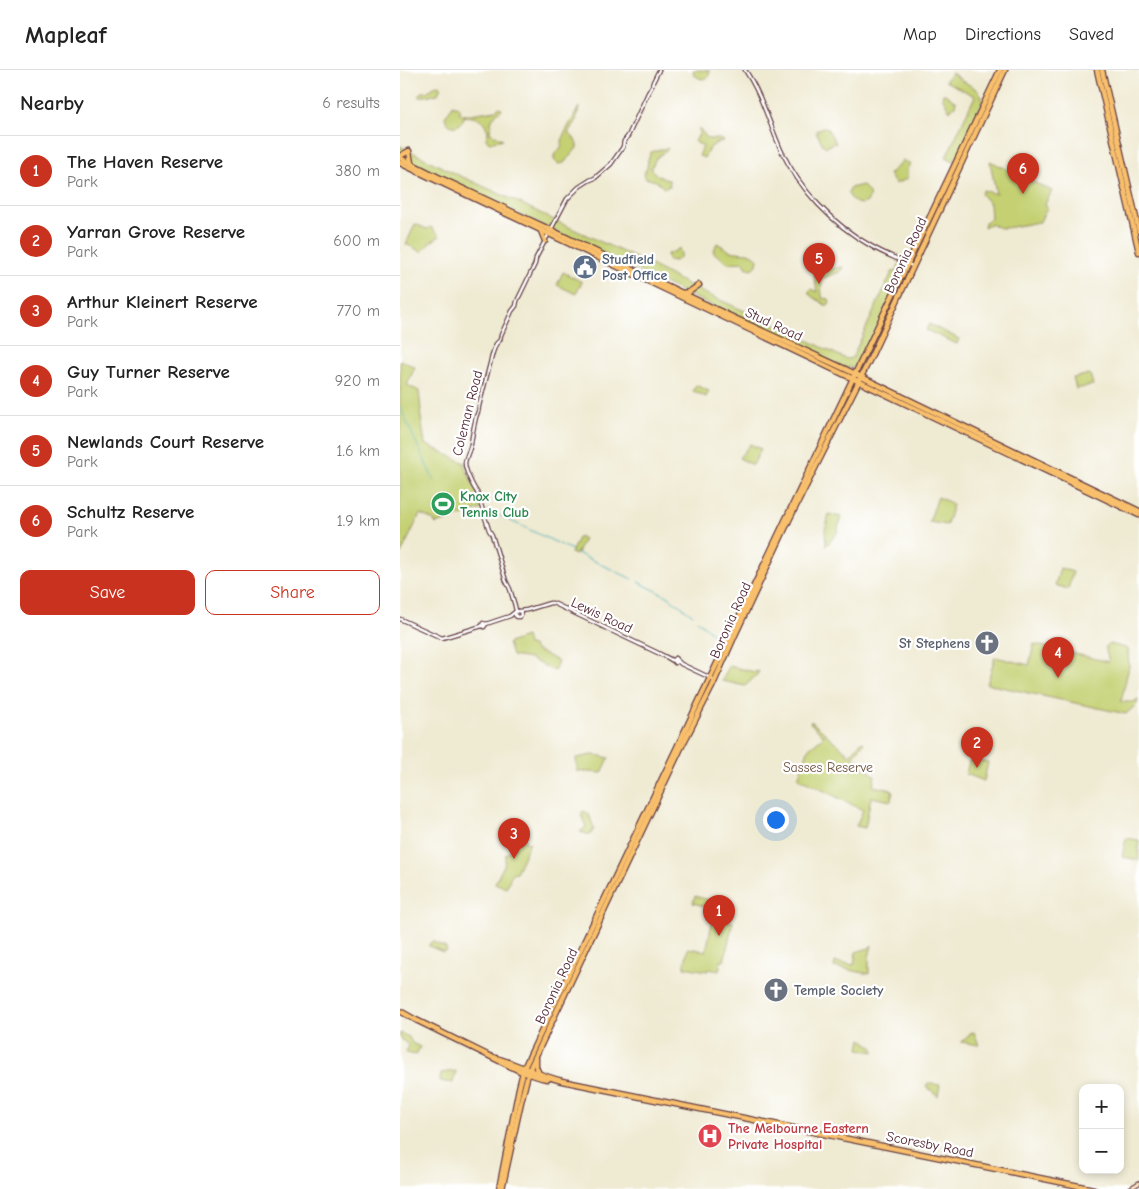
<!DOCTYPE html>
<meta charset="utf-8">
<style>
:root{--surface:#fff;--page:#f6f6f6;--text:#222;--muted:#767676;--line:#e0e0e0;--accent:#c8321e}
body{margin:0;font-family:"Comic Neue",sans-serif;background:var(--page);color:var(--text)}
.controls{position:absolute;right:15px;bottom:15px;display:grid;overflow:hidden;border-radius:10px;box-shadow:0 2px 8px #0003}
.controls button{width:45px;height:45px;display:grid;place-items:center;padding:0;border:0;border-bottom:1px solid var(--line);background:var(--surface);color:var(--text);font:25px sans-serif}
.you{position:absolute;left:375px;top:749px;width:18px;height:18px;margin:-12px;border:4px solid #fff;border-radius:50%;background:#1a73e8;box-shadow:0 0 0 8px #1a73e833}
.badge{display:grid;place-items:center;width:32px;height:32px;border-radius:50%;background:var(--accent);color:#fff;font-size:16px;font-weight:700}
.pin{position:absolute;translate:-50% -41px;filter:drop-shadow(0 1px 2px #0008)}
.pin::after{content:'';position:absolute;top:26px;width:18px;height:15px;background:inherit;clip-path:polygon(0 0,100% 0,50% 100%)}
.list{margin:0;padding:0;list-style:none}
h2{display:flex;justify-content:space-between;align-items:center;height:65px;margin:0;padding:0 20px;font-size:21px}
h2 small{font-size:16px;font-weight:400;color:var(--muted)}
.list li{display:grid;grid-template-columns:32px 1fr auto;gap:15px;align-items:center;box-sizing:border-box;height:70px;padding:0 20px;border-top:1px solid var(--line)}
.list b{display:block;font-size:19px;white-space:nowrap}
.list p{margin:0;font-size:16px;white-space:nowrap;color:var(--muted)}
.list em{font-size:16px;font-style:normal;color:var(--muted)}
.actions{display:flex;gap:10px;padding:15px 20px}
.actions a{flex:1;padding:11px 0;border:1px solid var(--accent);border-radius:10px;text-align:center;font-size:18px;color:var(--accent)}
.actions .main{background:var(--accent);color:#fff}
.map{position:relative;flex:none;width:739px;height:1119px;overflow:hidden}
header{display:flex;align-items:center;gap:30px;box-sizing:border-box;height:70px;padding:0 25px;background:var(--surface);border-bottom:1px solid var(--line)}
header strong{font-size:24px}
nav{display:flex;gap:28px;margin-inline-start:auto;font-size:18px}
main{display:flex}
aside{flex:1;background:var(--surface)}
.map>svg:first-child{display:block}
.green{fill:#c4d072;stroke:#87784e}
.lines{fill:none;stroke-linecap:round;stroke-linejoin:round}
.stream{stroke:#3cadb7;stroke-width:1}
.tertiary-casing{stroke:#633d44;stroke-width:5}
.secondary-casing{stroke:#633d44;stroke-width:5.5}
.primary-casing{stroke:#633d44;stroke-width:7}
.tertiary{stroke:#fff;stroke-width:2.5}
.secondary{stroke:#fce5c4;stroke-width:3}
.primary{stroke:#f8bf6c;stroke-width:4.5}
.labels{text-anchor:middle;stroke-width:4.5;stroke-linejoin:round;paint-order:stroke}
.street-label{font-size:14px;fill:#4a1f2b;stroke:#fff}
.service-label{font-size:14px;font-weight:bold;fill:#4e5e75;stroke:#fff;text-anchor:start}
.leisure-label{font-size:14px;font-weight:bold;fill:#27864d;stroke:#fff;text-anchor:start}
.worship-label{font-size:14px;font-weight:bold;fill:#5b616d;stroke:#fff;text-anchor:end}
.park-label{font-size:14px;fill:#6f5440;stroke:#fff}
.health-label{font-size:14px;font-weight:bold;fill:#be3a42;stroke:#fff;text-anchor:start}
</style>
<header>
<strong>Mapleaf</strong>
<nav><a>Map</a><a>Directions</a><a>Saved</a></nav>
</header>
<main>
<aside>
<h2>Nearby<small>6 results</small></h2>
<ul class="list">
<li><span class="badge">1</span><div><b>The Haven Reserve</b><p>Park</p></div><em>380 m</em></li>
<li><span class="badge">2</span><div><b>Yarran Grove Reserve</b><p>Park</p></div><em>600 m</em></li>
<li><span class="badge">3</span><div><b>Arthur Kleinert Reserve</b><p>Park</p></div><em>770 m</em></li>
<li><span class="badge">4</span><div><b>Guy Turner Reserve</b><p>Park</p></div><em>920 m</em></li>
<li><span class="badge">5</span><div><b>Newlands Court Reserve</b><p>Park</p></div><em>1.6 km</em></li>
<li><span class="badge">6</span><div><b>Schultz Reserve</b><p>Park</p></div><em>1.9 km</em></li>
</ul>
<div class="actions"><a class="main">Save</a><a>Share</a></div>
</aside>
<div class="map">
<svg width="739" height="1119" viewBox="0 0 739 1119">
<rect width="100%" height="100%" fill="#fff"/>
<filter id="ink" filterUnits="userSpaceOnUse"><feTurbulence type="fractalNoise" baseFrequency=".02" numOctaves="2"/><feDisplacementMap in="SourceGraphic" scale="10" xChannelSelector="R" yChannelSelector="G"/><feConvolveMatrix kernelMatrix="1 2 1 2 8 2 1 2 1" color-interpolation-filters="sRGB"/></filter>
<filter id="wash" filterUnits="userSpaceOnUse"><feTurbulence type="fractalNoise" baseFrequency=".0096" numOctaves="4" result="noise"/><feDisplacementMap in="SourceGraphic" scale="20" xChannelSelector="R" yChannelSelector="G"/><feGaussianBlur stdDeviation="1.12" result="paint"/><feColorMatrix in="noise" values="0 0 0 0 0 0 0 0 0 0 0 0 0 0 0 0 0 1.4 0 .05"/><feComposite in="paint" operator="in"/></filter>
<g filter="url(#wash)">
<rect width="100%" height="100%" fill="#efead2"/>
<g class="green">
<path d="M293,0H310L309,5L307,8L301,9L294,5Z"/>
<path d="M552,3C556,6 559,8 563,11C572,17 581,19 583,31L556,92L546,87L575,26L545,11Z"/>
<path d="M38,15L41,16L38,24L19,27L21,22H26Z"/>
<path d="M543,24H545L556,32L555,36L551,39L550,41L542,27Z"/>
<path d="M53,35L60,38V43L64,45L96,40L99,37L102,39C93,45 90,52 90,63L103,69L91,72L87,71L86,68L88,61C82,47 80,48 64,46C62,58 48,61 45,47Z"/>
<path d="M179,37L176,50L168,63C172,64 178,73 177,78L164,93L158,94L154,90V85L161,78L163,66Z"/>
<path d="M423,57L427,58L436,73L434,74L433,73L427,77L423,75L416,62L417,60Z"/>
<path d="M299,58L308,69H320L324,71C314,72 308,79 304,88L299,86L303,76L295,72L299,64Z"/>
<path d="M0,76L54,103L120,133L158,152L249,194L302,222L383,258L446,289L452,288L492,202H495L501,191L508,194L458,297L443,298L11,93L8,81L0,86Z"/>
<path d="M267,78L268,79L256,88L251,99L258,106L269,110L270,116L264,118L256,111L245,108L244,103L247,98L248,90L251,82Z"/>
<path d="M502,90L510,94L507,99V109L495,114L489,104L500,94Z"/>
<path d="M590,91L652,121L645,134L648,139L645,141L640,152C630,153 612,158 603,158C595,158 593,151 584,157L585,152L591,149L590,134L581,124L583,120L596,124Z"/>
<path d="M463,115C467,123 473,122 467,132C459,137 451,131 448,123L450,118Z"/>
<path d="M15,154L27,159L31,157L40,166L31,172L22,182L6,174Z"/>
<path d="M317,173C321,175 327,180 331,181C341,184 351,180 358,189L357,195C354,199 351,200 346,197L344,192L328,193L313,182Z"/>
<path d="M279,178L281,184L280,187L275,191L268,190L267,187V184L275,181Z"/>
<path d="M414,191L431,199L443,197L440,202L421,209L422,228L429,229L430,232L428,235H425C420,230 413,228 409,224V221L411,219L417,222L414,205L416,194Z"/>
<path d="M163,202L182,212L176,224L157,215Z"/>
<path d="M529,254L559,269L557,274L526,260Z"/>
<path d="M0,290L15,297L7,315L19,321L21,340L20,341L25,374L65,393V396L76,421L82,439L36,454L33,450L20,444L1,484H0Z"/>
<path d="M690,304L693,315L676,319L673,308Z"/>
<path d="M296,315L309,321L306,327L293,321Z"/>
<path d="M350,374L361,379L353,395L339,388Z"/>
<path d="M538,427L553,434L547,455L529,452Z"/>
<path d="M429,444L441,447L437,463L426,476L425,460Z"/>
<path d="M179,466L184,469L176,485L171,483Z"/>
<path d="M660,498L673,502L668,519L655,515Z"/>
<path d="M126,567L128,575L133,576L134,579L158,591L154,601L130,589L112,586L108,573Z"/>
<path d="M634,574L709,592L706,581V576L711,574L728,579L729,596L721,632H733L738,629L737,634L726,644L587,614L595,587L629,595Z"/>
<path d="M329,596L355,602L359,601L357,605L345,616L322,611Z"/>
<path d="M411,651L450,685L462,671L464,673L453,686L475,706L473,716L493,720L491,731L471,727L465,758L456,756L463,740L398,708L409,678L424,666L410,653Z"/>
<path d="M192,685L201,686L209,688L202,703L177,701L176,688Z"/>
<path d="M569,691L588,692L584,711L566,704Z"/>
<path d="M184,741L189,744L194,759L190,765L180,762L186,757L181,743Z"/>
<path d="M121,757L126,773L130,772L116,803L113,802L106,818L95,813L104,795L106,784L116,777L110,760Z"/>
<path d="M726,768L739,770V790L722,787Z"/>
<path d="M295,826L309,830L307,837L293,833Z"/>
<path d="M313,848L333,852L324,891H321L319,901L309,899L308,901L284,897L288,878L306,881Z"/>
<path d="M32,871L46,878L47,881L43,882L29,876V874Z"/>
<path d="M472,875L469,887V904L434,897L435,892L454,895L456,882L469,878Z"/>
<path d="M574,962L579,975L561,972L569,966L570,963Z"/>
<path d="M0,963L9,967L12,973L20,977L16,985L6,983L8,975L0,968Z"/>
<path d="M461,969H462L474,978V982L459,979Z"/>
<path d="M56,1001L53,1013L40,1011L41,1003Z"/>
<path d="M528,1013L540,1015L538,1026L526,1016Z"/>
</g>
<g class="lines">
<g class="stream">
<path d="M0,337L34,411"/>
<path d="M88,440L172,480"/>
<path d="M177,483L232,509"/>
<path d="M238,512L267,526L293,545"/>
<path d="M297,550L320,570"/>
</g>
</g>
</g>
<g filter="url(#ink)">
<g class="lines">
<defs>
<g id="tertiary">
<path d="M345,0C362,25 369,53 381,80C400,120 432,154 471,176C484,184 499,189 512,196"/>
<circle cx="118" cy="544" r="3"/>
<path d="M116,541L115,536L110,519L106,511L92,465L89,460L77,422C73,417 65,400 65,393C66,386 70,380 71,374C72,365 74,356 76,347C78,342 79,341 79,336L93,282L96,274L100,270L101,265L112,241L116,236L117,231L135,194L136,188L167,129L179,117L190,110L195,108L211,94L223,77L224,71L228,66L248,23L252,16L253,12L259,0"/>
<path d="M119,541L127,540L150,533H153L256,582L268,588L273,591"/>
<path d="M0,549L42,568L82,556"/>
<path d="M83,553L86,554L84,557L82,556Z"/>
<path d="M86,554L110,546L115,542"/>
<path d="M275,588L277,591L275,593L273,590Z"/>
<path d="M277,590L281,594L315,610"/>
</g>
<path id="secondary" d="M729,1119L739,1113"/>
<g id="primary">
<path d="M697,0L739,182"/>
<path d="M702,0L739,161"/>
<path d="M0,86L9,81L11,93"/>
<path d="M0,88L38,107L151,160L332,247L443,298L739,441"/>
<path d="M0,93L739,445"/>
<path d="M141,161L145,171"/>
<path d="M283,223L289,222L299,215"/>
<path d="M0,941L16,950L120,1001L142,1008L148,1009"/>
<path d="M93,987C117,994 138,1005 162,1011L694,1119"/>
<path d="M136,988V997L139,1004"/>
<path d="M99,1119L119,1018L124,998L600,0"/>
<path d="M102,1119L121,1032L127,1008L131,996L281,678L312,617L335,565L390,448L468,293L605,0"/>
</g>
</defs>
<use href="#tertiary" class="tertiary-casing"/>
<use href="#secondary" class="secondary-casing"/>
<use href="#primary" class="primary-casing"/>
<use href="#tertiary" class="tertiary"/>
<use href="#secondary" class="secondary"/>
<use href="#primary" class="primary"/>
</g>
</g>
<defs>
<symbol id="civic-disc" viewBox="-11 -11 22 22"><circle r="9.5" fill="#5c6f8a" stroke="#fff"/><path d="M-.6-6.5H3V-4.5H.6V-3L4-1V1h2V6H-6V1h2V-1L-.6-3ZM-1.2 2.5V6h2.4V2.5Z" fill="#fff"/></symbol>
<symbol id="stadium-disc" viewBox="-11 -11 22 22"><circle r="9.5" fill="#2e9e5b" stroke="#fff"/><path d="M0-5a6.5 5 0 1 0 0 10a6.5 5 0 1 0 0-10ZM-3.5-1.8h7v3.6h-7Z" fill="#fff"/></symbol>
<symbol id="church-disc" viewBox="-11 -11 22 22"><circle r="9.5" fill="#6b7280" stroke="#fff"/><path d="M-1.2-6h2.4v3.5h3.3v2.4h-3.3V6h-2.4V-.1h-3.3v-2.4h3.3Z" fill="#fff"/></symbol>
<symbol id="hospital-disc" viewBox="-11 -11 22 22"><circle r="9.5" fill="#e0444e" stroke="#fff"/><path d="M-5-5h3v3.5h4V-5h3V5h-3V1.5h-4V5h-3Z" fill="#fff"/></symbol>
</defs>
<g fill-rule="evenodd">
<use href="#civic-disc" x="171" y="183" width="28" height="28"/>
<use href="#stadium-disc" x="29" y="420" width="28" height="28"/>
<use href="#church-disc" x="573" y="559" width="28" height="28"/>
<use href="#church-disc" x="362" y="906" width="28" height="28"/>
<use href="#hospital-disc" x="296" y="1052" width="28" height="28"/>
</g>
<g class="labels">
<g class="street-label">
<text transform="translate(505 185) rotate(-65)" y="5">Boronia Road</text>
<text transform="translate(374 254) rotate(25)" y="5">Stud Road</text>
<text transform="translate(67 343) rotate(-76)" y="5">Coleman Road</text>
<text transform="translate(202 545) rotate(25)" y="5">Lewis Road</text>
<text transform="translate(330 550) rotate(-66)" y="5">Boronia Road</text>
<text transform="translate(156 916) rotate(-65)" y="5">Boronia Road</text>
<text transform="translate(530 1074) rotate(11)" y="5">Scoresby Road</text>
</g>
<g class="service-label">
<text x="202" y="194">Studfield<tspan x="202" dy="16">Post Office</tspan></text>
</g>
<g class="leisure-label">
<text x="60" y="431">Knox City<tspan x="60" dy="16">Tennis Club</tspan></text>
</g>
<g class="worship-label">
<text x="570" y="578">St Stephens</text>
<text x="394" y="925" text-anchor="start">Temple Society</text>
</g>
<g class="park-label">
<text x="428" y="702">Sasses Reserve</text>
</g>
<g class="health-label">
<text x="328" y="1063">The Melbourne Eastern<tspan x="328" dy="16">Private Hospital</tspan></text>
</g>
</g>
</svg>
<div class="controls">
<button>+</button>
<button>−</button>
</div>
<div class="you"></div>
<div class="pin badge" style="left:319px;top:866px">1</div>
<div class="pin badge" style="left:577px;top:698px">2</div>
<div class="pin badge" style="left:114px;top:789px">3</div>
<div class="pin badge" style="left:658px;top:608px">4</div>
<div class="pin badge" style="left:419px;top:214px">5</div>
<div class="pin badge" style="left:623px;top:124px">6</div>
</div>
</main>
